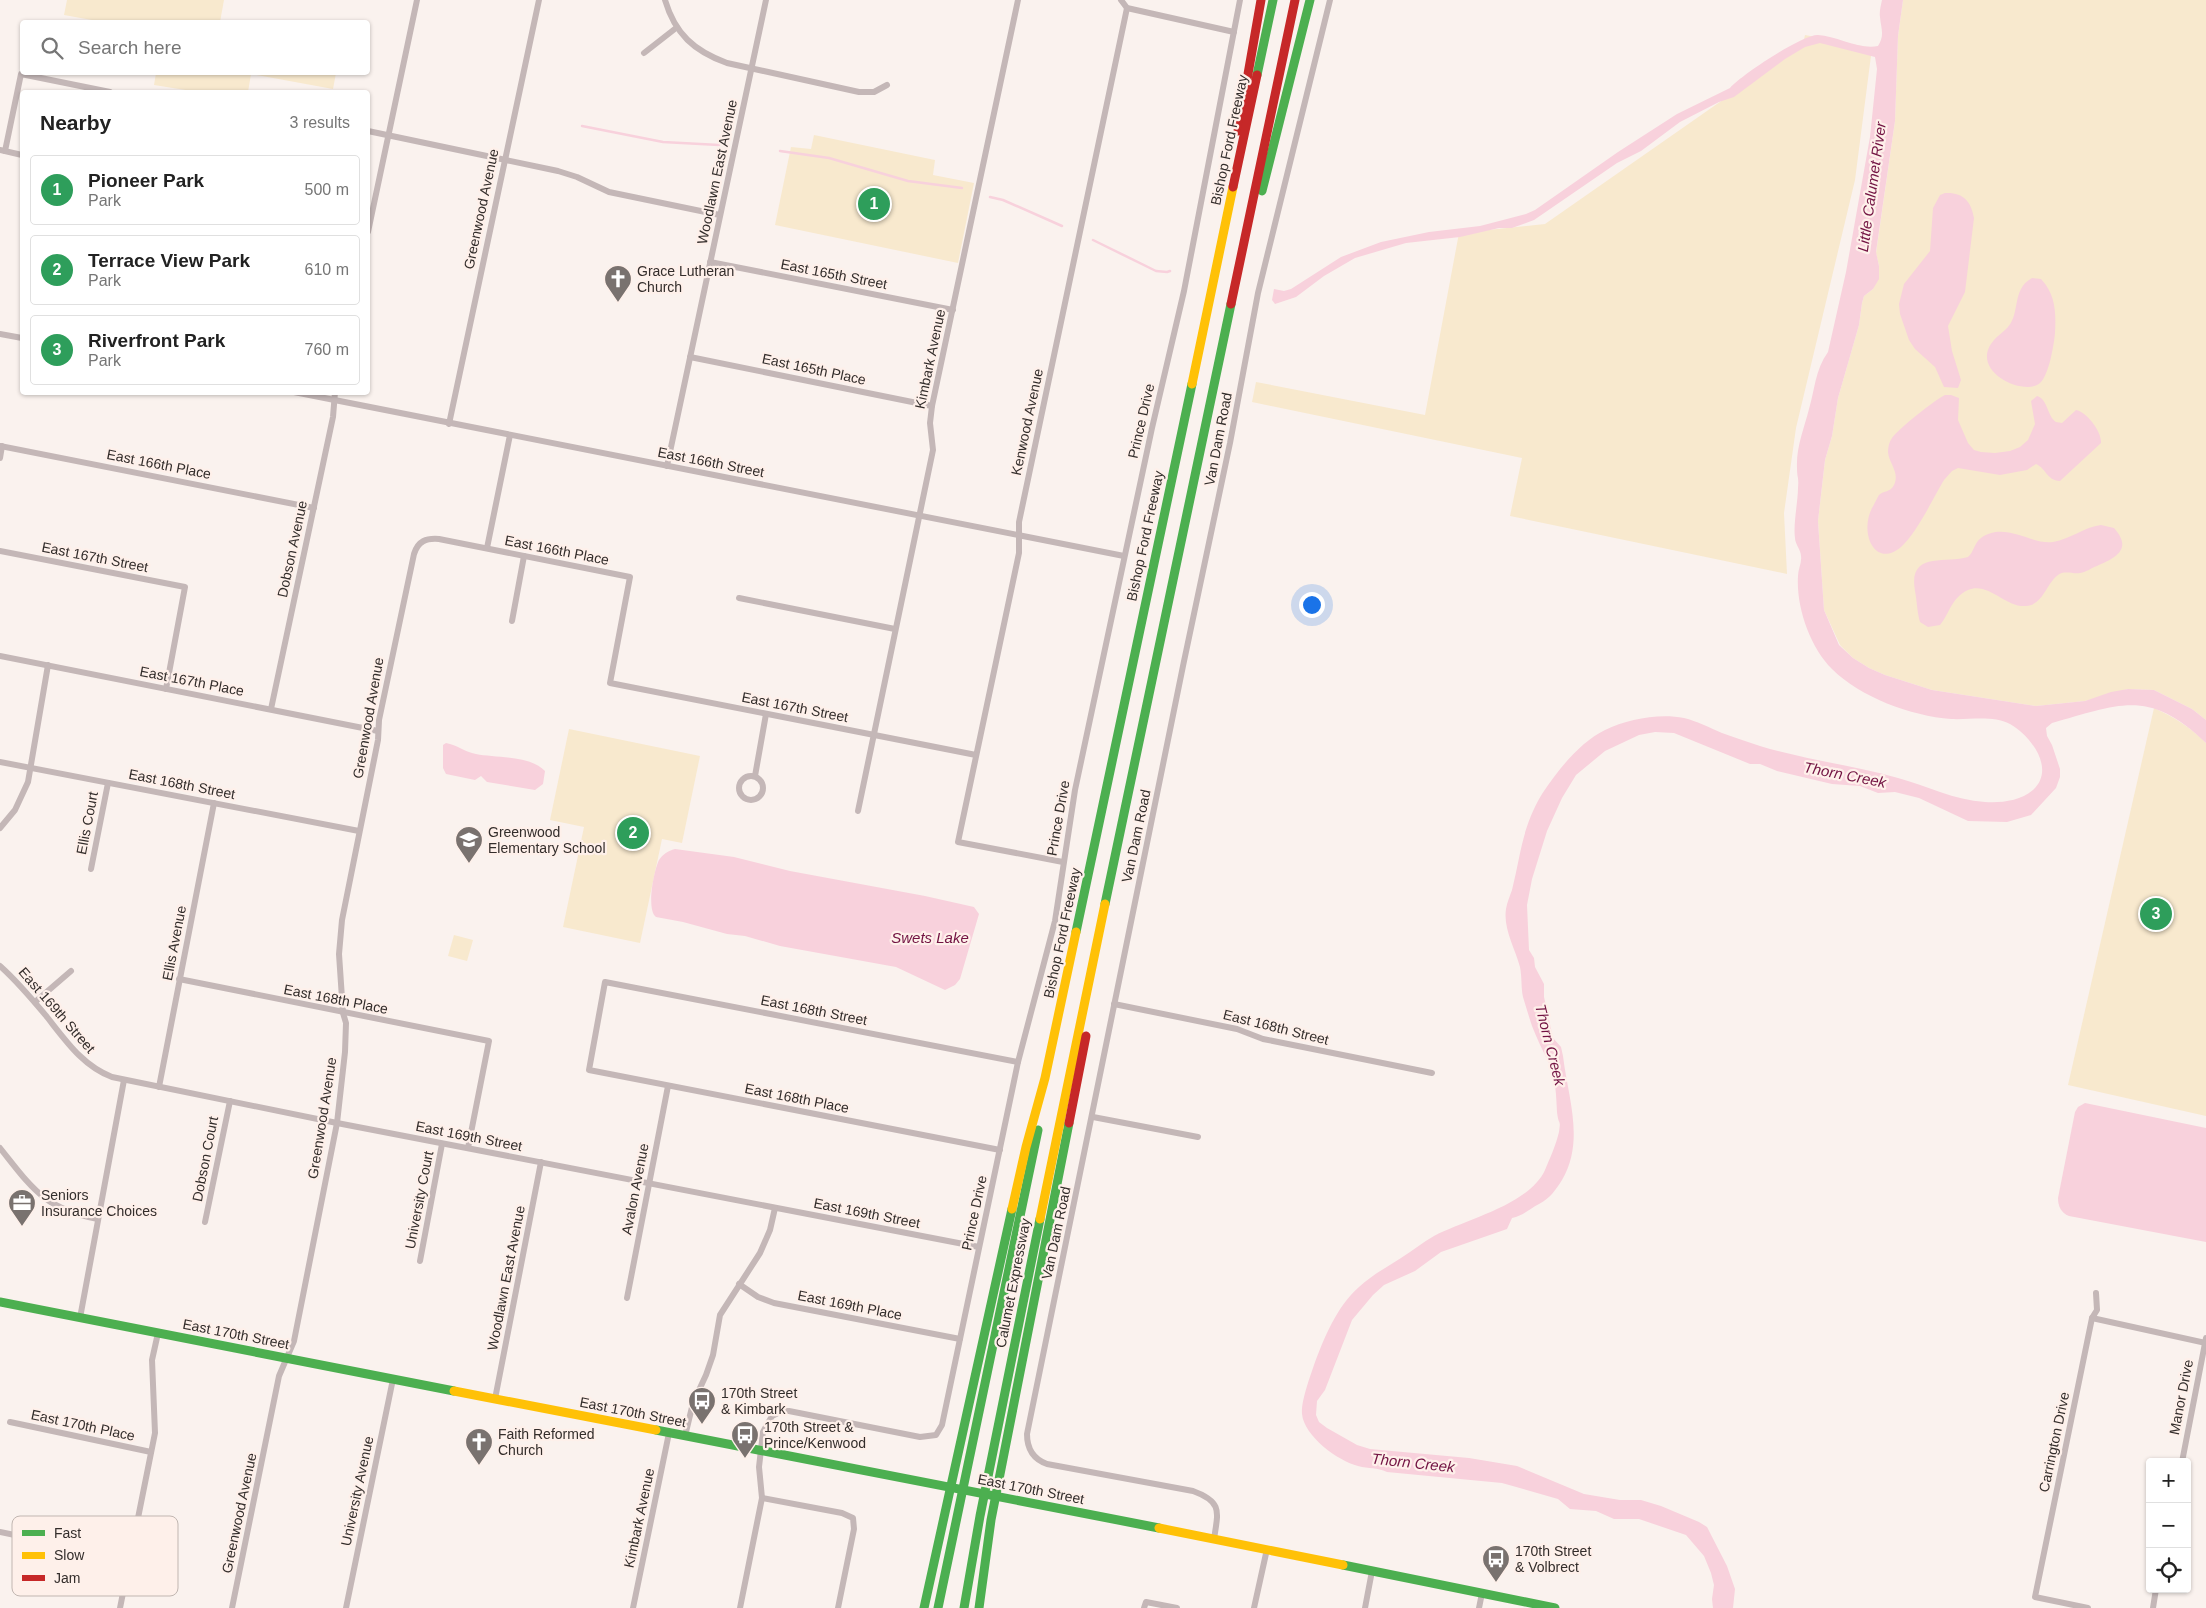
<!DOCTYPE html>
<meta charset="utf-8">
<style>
:root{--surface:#fff;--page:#f6f6f6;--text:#222;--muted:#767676;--line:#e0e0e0;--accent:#d93025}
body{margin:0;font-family:Helvetica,sans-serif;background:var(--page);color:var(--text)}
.controls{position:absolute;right:15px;bottom:15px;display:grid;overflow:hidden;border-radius:5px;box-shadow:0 1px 4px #0004}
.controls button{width:45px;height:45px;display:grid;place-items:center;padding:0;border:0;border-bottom:1px solid var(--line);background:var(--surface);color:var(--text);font:25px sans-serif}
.you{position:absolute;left:1311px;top:604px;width:18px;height:18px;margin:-12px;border:4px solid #fff;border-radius:50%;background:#1a73e8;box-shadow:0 0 0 8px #1a73e833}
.badge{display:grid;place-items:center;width:32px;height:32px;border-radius:50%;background:var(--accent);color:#fff;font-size:16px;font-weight:700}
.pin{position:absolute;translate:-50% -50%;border:2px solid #fff;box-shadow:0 1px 5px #0006}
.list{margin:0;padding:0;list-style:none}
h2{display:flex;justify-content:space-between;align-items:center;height:65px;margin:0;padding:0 20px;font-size:21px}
h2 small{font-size:16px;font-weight:400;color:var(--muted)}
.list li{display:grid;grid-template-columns:32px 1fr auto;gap:15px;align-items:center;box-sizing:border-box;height:70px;margin:0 10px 10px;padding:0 10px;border:1px solid var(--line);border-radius:5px}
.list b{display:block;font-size:19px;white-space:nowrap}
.list p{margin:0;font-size:16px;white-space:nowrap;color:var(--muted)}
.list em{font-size:16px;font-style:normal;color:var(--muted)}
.icon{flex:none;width:28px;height:28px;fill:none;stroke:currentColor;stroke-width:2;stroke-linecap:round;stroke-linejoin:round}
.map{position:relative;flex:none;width:2206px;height:1608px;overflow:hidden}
.search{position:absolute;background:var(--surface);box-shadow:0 1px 4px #0004;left:20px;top:20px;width:350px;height:55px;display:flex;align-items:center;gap:12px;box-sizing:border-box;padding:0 18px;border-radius:5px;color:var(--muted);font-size:19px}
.panel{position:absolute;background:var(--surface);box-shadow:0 1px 4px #0004;left:20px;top:90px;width:350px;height:305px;border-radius:5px}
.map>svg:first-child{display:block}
.green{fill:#f8e9ce}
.water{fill:#f8d1dc}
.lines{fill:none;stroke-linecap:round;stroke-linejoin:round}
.stream{stroke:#f8d1dc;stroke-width:2.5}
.street{stroke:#c4b7b7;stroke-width:6}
.fast{stroke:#4caf50;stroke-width:9}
.slow{stroke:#ffc107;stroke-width:9}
.jam{stroke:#c62828;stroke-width:9}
.labels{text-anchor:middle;stroke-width:4.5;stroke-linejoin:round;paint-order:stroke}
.street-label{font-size:14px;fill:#332d2b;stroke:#fef0ea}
.poi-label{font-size:14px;fill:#332d2b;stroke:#fef0ea;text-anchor:start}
.water-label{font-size:15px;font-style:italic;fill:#721242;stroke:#fef0ea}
.key{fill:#fef0ea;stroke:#c1b6b1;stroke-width:1}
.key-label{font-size:14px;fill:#332d2b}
</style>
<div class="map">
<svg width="2206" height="1608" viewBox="0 0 2206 1608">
<rect width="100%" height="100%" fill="#faf2ee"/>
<g class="green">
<path d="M67,0H224L220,22H103L64,15Z"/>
<path d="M1903,0H2206V720L2192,709L2154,690L2128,689L2085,701L2036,706L1932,690L1885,675L1869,668L1853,658L1840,645L1824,610L1818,521L1825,460L1832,436L1838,398L1859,325L1862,303L1864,296L1873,289L1879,266L1876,253L1895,121L1898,36Z"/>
<path d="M1805,35L1872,48L1855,180L1796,428L1784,513L1787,574L1510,516L1522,458L1252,402L1256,382L1425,415L1459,233L1545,224L1803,44Z"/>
<path d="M156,73V72L336,73L333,89L251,74L248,92H198L154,85Z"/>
<path d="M814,135L935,160L933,175L974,183L958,263L775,225L791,147L811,149Z"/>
<path d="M2154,708C2174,717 2190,727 2206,743V1116L2068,1085Z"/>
<path d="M569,729L700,756L682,843L662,839L640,943L563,927L584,827L550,820Z"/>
<path d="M454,935L473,940L467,961L448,956Z"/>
</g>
<g class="water">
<path d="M1882,0H1903L1898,36L1895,121L1876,252L1879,266V279L1873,289L1864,296L1862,303L1859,325L1838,398L1832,436L1825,460L1818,521L1824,610L1839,645L1853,658L1869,668L1885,675L1932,690L2036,706L2085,701L2111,692L2128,689L2154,690L2192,709L2206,720V743C2149,688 2120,704 2052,723L2046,728L2047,736L2052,745L2060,769V777L2056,788L2031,815L2007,822L1968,821L1919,798L1895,792L1878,793L1860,786L1832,784L1777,771L1760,764H1750L1674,733L1655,732L1639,735L1605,751L1576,775L1562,798L1547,831L1532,879L1527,905L1529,950L1534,958L1535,967L1544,984V997L1553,1038L1561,1047L1563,1056C1568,1098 1585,1141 1562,1180C1555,1191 1550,1198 1539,1204C1529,1209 1523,1216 1512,1218L1507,1229L1441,1252L1415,1271L1384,1285L1373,1295L1352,1320L1325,1390L1317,1401L1316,1415L1319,1422L1327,1428L1357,1445L1370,1449L1469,1458L1517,1466L1584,1494L1620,1500H1641L1661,1506L1699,1522L1707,1527L1727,1566L1735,1589L1733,1608H1713L1712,1599L1714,1585L1711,1573L1704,1556L1686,1535L1639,1519H1614L1596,1511L1570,1509L1558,1499L1502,1483L1387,1472C1377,1467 1369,1469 1358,1466C1338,1461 1304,1436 1302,1414C1301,1401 1310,1377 1314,1365C1324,1338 1337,1306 1359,1287C1372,1275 1387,1267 1401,1258C1412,1251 1423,1242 1434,1236C1466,1219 1529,1205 1545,1170C1550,1158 1556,1145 1559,1132C1561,1117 1559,1128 1557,1112C1556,1095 1556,1079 1549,1063C1543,1051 1537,1039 1532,1026C1529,1017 1526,1007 1523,997C1521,988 1522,977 1520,967C1515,948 1503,929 1506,909C1507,902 1510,896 1512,890C1521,854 1522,827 1542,794C1557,771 1580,742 1605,730C1628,719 1659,713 1684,718C1697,721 1710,728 1722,733C1734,737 1747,742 1760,746C1806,760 1852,765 1898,778C1927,786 1954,800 1985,802C2001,803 2020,801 2033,790C2056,769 2031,736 2010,724C1993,715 1970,720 1951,719C1911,716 1860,697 1832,669C1810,647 1796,607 1798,576C1798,569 1802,563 1801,556C1801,550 1795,544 1795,538C1793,525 1798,501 1798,488C1799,477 1797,478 1797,468C1796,447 1804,429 1809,409C1815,389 1815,370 1828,352L1846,272L1870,137L1877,69L1875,57L1820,43L1805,47L1785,59L1734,97L1719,102L1680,122L1641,151L1617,163L1534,220L1512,228H1499L1460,237L1406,243L1355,258L1324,276L1296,297L1275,304L1272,300L1274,289L1284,291L1291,289L1341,257L1381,242L1429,232L1480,226L1526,214L1535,210L1618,152L1677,114L1730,88C1740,76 1803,34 1818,35C1837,36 1859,50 1878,46C1885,35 1881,29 1880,17C1879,12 1881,5 1882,0Z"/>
<path d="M1945,193C1963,192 1971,201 1974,218L1965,292L1948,326L1952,351L1961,380L1958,388L1944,387L1935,367L1915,349L1909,340L1900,314L1899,304L1904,284L1930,251L1933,208L1940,195Z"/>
<path d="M2032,278L2041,279C2056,295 2056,313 2055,333C2054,344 2049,375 2040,383C2025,397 1967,371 1994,340C1997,336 2002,333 2005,330C2022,316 2010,290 2032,278Z"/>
<path d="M1945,395H1951L1959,398L1958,420L1968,443L1974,450L1981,452L1995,453L2010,451L2020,447L2028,440L2035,424L2031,401L2037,396C2048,399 2047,416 2056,422L2062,423L2076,410C2087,412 2102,432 2101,443L2060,481C2046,480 2047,469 2036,464L2027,470L2000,475L1958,468L1952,471L1944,480C1933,498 1917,533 1901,547C1875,569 1859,533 1872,508C1874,505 1877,498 1879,495C1884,490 1890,493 1894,485C1900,472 1889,464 1888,452C1888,447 1889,442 1892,438C1896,431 1937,398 1945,395Z"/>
<path d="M2101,525L2114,528C2133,549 2116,558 2097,566C2091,568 2087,572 2080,573C2072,574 2064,570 2058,575C2046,584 2043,605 2026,606C2006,608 1988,581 1968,590C1951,598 1950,613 1940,625L1928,627L1920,622C1917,612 1917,601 1915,591C1908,551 1944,564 1968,557C1974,552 1974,543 1981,538C2005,521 2031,545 2053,542C2071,539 2084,527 2101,525Z"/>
<path d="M446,743C457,745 465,752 476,754C495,758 530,755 545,771L543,784L535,790L487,782L481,776L475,780L446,774L443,768V745Z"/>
<path d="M675,849L734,857L790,871L925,896L974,907L979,914L960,979L955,985L945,990L896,967L780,946L745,936L727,934L683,922L656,917C646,910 654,870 659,860C663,854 668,851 675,849Z"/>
<path d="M2085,1103L2206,1128V1242L2069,1216C2061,1213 2058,1206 2058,1198L2075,1112L2078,1107Z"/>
</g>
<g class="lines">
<g class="stream">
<path d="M582,126L663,142L719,145"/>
<path d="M780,151L829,158L908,181L962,188"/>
<path d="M990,197L1003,200L1062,226"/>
<path d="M1093,240L1156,271L1167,272L1170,271"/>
</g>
<g class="street">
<path d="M665,0C675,34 694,51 727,63L859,92H874L887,85"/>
<path d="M1121,0L1127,8L1234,32"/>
<path d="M644,53L676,28"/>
<path d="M368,131L558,171L577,177L609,192L720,215"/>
<path d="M0,150L22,155"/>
<path d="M5,151L21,74L110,92"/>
<path d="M368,232L417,0"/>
<path d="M710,262L953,310"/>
<path d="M0,334L22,338"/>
<path d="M690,357L932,406"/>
<path d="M294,392L1124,556"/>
<path d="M449,424L539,0"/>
<path d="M0,446L314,508"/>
<path d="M0,458L2,446"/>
<path d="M667,466L766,0"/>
<path d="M487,548L510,435"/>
<path d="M0,551L185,587L166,689"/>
<path d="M739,598L895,629"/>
<path d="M512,621L524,556"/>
<path d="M0,656L378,731"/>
<path d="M271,709L333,417L335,392"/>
<path d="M0,762L359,831"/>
<circle cx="751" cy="788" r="12"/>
<path d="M755,776L766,714"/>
<path d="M858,811L933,450L930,423L932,406L1018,0"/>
<path d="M0,828L15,810L28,782L48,665"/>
<path d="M1063,862L958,842L1019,553V522L1127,8"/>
<path d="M91,869L108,783"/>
<path d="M0,966C18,982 32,999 47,1017C66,1041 83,1066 112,1077L337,1123L979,1247"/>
<path d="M179,979L489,1041L468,1148"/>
<path d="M35,1002L71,971"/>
<path d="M1114,1004L1237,1029L1263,1039L1432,1073"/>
<path d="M159,1087L214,803"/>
<path d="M1093,1117L1198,1137"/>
<path d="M0,1148C32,1188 44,1209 98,1219"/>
<path d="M1000,1150L589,1070L605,982L1018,1062"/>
<path d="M205,1222L230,1101"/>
<path d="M420,1261L442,1144"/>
<path d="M739,1284L758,1297L774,1303L960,1339"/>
<path d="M627,1298L668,1086"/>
<path d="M80,1318L124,1080"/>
<path d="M2092,1318L2206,1343"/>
<path d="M495,1399L541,1162"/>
<path d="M10,1422L151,1452"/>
<path d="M685,1436L693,1403L706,1375L713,1355L720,1315L760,1253L770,1230L775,1208"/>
<path d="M2182,1462L2206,1338"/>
<path d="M762,1498L842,1513L853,1518L854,1529L838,1608"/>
<path d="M0,1532L130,1559"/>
<path d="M1214,1539C1218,1512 1223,1502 1193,1491L1047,1464C1033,1459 1027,1449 1027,1434L1183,666L1230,443L1258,293L1330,0"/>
<path d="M120,1608L155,1433L152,1360L158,1333"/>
<path d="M232,1608L279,1376L294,1341L337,1123L345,1052L346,1023L343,1013L339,954L342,920L378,740L379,720L414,554C418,541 426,538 439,539L630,577L610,683L976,755"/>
<path d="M346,1608L393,1379"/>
<path d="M633,1608L669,1433"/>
<path d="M740,1608L762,1498L759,1467L763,1432L772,1416L782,1411H789L920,1437L936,1435L942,1425L1018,1062L1055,921L1075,790L1152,428L1184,291L1240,0"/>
<path d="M1144,1608L1146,1602L1177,1608"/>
<path d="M1254,1608L1267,1549"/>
<path d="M1365,1608L1372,1571"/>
<path d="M1479,1608L1482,1593"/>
<path d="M2088,1608L2035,1597L2092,1318L2097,1310L2096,1293"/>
<path d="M2153,1608L2156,1589"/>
</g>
<g class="fast">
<path d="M1257,75L1273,0"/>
<path d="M1262,191L1310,0"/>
<path d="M1105,904L1231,304"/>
<path d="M1076,932L1192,384"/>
<path d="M0,1302L454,1391"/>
<path d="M656,1430L1159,1528"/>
<path d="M1343,1565L1555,1608"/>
<path d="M924,1608L1012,1209"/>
<path d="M938,1608L1038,1130"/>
<path d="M964,1608L980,1516L1040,1219"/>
<path d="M979,1608L991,1520L1069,1123"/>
</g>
<g class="slow">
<path d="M1192,384L1233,187"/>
<path d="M1012,1209L1026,1147L1045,1078L1076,932"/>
<path d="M1040,1219L1105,904"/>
<path d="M454,1391L656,1430"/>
<path d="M1159,1528L1343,1565"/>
</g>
<g class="jam">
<path d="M1238,131L1261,0"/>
<path d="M1233,187L1257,75"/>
<path d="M1231,304L1295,0"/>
<path d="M1069,1123L1086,1036"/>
</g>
</g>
<defs>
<symbol id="church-pin" viewBox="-11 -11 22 30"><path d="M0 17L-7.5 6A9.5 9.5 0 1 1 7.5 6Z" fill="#79726f" stroke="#fef0ea"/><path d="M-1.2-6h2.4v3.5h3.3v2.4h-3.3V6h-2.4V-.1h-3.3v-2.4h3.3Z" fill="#fff"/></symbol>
<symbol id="school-pin" viewBox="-11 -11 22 30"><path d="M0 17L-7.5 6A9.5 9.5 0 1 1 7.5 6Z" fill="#79726f" stroke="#fef0ea"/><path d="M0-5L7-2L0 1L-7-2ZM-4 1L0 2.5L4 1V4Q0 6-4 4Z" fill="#fff"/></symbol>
<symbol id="office-pin" viewBox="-11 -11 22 30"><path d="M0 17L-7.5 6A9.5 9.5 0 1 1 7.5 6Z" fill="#79726f" stroke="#fef0ea"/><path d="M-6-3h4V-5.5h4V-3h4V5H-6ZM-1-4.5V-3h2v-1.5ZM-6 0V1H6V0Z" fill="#fff"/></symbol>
<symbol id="bus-pin" viewBox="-11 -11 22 30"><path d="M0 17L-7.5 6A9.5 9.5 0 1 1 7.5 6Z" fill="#79726f" stroke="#fef0ea"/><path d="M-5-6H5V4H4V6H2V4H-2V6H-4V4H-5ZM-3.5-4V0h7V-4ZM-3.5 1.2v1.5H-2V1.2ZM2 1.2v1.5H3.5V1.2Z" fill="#fff"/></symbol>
</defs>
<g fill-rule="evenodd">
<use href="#church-pin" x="602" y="263" width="32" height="43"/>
<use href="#school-pin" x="453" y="824" width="32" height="43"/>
<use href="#office-pin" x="6" y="1187" width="32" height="43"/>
<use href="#bus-pin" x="686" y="1385" width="32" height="43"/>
<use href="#bus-pin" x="729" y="1419" width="32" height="43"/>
<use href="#church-pin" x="463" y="1426" width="32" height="43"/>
<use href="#bus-pin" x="1480" y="1543" width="32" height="43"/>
</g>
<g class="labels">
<g class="street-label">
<text transform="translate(1229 140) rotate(-78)" y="5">Bishop Ford Freeway</text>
<text transform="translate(717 172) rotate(-78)" y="5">Woodlawn East Avenue</text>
<text transform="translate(481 209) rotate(-78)" y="5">Greenwood Avenue</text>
<text transform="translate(834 274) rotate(11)" y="5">East 165th Street</text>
<text transform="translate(930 359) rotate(-78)" y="5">Kimbark Avenue</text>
<text transform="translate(814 369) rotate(12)" y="5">East 165th Place</text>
<text transform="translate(1141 421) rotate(-77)" y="5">Prince Drive</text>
<text transform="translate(1027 422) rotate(-78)" y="5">Kenwood Avenue</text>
<text transform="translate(1218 439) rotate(-79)" y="5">Van Dam Road</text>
<text transform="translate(711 462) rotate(11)" y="5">East 166th Street</text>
<text transform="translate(159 464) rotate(11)" y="5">East 166th Place</text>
<text transform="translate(1145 536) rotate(-78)" y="5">Bishop Ford Freeway</text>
<text transform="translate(292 549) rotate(-78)" y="5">Dobson Avenue</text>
<text transform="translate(557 550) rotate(11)" y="5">East 166th Place</text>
<text transform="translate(95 557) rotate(11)" y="5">East 167th Street</text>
<text transform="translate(192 681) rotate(11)" y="5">East 167th Place</text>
<text transform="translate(795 707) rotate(11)" y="5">East 167th Street</text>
<text transform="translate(368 718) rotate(-80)" y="5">Greenwood Avenue</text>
<text transform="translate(182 784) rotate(11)" y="5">East 168th Street</text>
<text transform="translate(1058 818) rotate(-80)" y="5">Prince Drive</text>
<text transform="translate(87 823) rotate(-79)" y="5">Ellis Court</text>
<text transform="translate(1136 836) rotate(-78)" y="5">Van Dam Road</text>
<text transform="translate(1062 933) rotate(-78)" y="5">Bishop Ford Freeway</text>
<text transform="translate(174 943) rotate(-79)" y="5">Ellis Avenue</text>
<text transform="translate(336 999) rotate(11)" y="5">East 168th Place</text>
<text transform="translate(57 1010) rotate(49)" y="5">East 169th Street</text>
<text transform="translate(814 1010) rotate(11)" y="5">East 168th Street</text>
<text transform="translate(1276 1027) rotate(14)" y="5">East 168th Street</text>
<text transform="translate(797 1098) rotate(11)" y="5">East 168th Place</text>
<text transform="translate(322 1118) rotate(-81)" y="5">Greenwood Avenue</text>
<text transform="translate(469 1136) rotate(11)" y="5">East 169th Street</text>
<text transform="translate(205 1159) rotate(-79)" y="5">Dobson Court</text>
<text transform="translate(635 1189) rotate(-79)" y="5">Avalon Avenue</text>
<text transform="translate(419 1200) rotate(-79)" y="5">University Court</text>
<text transform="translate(867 1213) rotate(11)" y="5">East 169th Street</text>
<text transform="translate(974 1213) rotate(-78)" y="5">Prince Drive</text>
<text transform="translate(1056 1233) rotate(-78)" y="5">Van Dam Road</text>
<text transform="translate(506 1278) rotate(-79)" y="5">Woodlawn East Avenue</text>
<text transform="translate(1013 1283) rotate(-79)" y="5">Calumet Expressway</text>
<text transform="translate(850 1305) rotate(11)" y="5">East 169th Place</text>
<text transform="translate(236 1334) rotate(11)" y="5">East 170th Street</text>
<text transform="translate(2181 1397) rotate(-79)" y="5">Manor Drive</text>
<text transform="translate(633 1412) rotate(11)" y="5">East 170th Street</text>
<text transform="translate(83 1425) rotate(12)" y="5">East 170th Place</text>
<text transform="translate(2054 1442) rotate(-78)" y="5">Carrington Drive</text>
<text transform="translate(1031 1489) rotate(11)" y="5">East 170th Street</text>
<text transform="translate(357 1491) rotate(-78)" y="5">University Avenue</text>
<text transform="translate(239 1513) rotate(-78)" y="5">Greenwood Avenue</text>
<text transform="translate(639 1518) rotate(-78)" y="5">Kimbark Avenue</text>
</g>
<g class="poi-label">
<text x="637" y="276">Grace Lutheran<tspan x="637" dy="16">Church</tspan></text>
<text x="488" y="837">Greenwood<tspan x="488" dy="16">Elementary School</tspan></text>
<text x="41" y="1200">Seniors<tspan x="41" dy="16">Insurance Choices</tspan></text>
<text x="721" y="1398">170th Street<tspan x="721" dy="16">&amp; Kimbark</tspan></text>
<text x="764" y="1432">170th Street &amp;<tspan x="764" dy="16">Prince/Kenwood</tspan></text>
<text x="498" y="1439">Faith Reformed<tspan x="498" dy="16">Church</tspan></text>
<text x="1515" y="1556">170th Street<tspan x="1515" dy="16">&amp; Volbrect</tspan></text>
</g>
<g class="water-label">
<text transform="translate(1872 187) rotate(-82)" y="5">Little Calumet River</text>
<text transform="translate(1845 775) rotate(11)" y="5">Thorn Creek</text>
<text x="930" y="943">Swets Lake</text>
<text transform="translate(1550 1045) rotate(76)" y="5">Thorn Creek</text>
<text transform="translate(1413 1463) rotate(6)" y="5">Thorn Creek</text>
</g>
</g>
<rect x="12" y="1516" width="166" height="80" rx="8" class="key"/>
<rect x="22" y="1530" width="23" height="6" fill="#4caf50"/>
<rect x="22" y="1552" width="23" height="7" fill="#ffc107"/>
<rect x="22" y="1575" width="23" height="6" fill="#c62828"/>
<g class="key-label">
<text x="54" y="1538">Fast</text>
<text x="54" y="1560">Slow</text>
<text x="54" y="1583">Jam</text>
</g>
</svg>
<div class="controls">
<button>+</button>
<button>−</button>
<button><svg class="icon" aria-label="locate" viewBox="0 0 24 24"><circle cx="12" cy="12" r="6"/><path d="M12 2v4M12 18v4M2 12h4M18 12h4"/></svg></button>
</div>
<div class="you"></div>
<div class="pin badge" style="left:874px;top:204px;background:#2e9e5b">1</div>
<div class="pin badge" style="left:633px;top:833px;background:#2e9e5b">2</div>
<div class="pin badge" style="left:2156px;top:914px;background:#2e9e5b">3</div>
<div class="search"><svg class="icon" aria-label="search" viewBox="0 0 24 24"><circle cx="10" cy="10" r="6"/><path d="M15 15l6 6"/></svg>Search here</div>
<section class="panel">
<h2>Nearby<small>3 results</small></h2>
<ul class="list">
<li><span class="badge" style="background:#2e9e5b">1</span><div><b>Pioneer Park</b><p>Park</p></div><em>500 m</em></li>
<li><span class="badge" style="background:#2e9e5b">2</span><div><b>Terrace View Park</b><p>Park</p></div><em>610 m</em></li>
<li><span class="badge" style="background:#2e9e5b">3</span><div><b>Riverfront Park</b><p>Park</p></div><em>760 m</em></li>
</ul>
</section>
</div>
